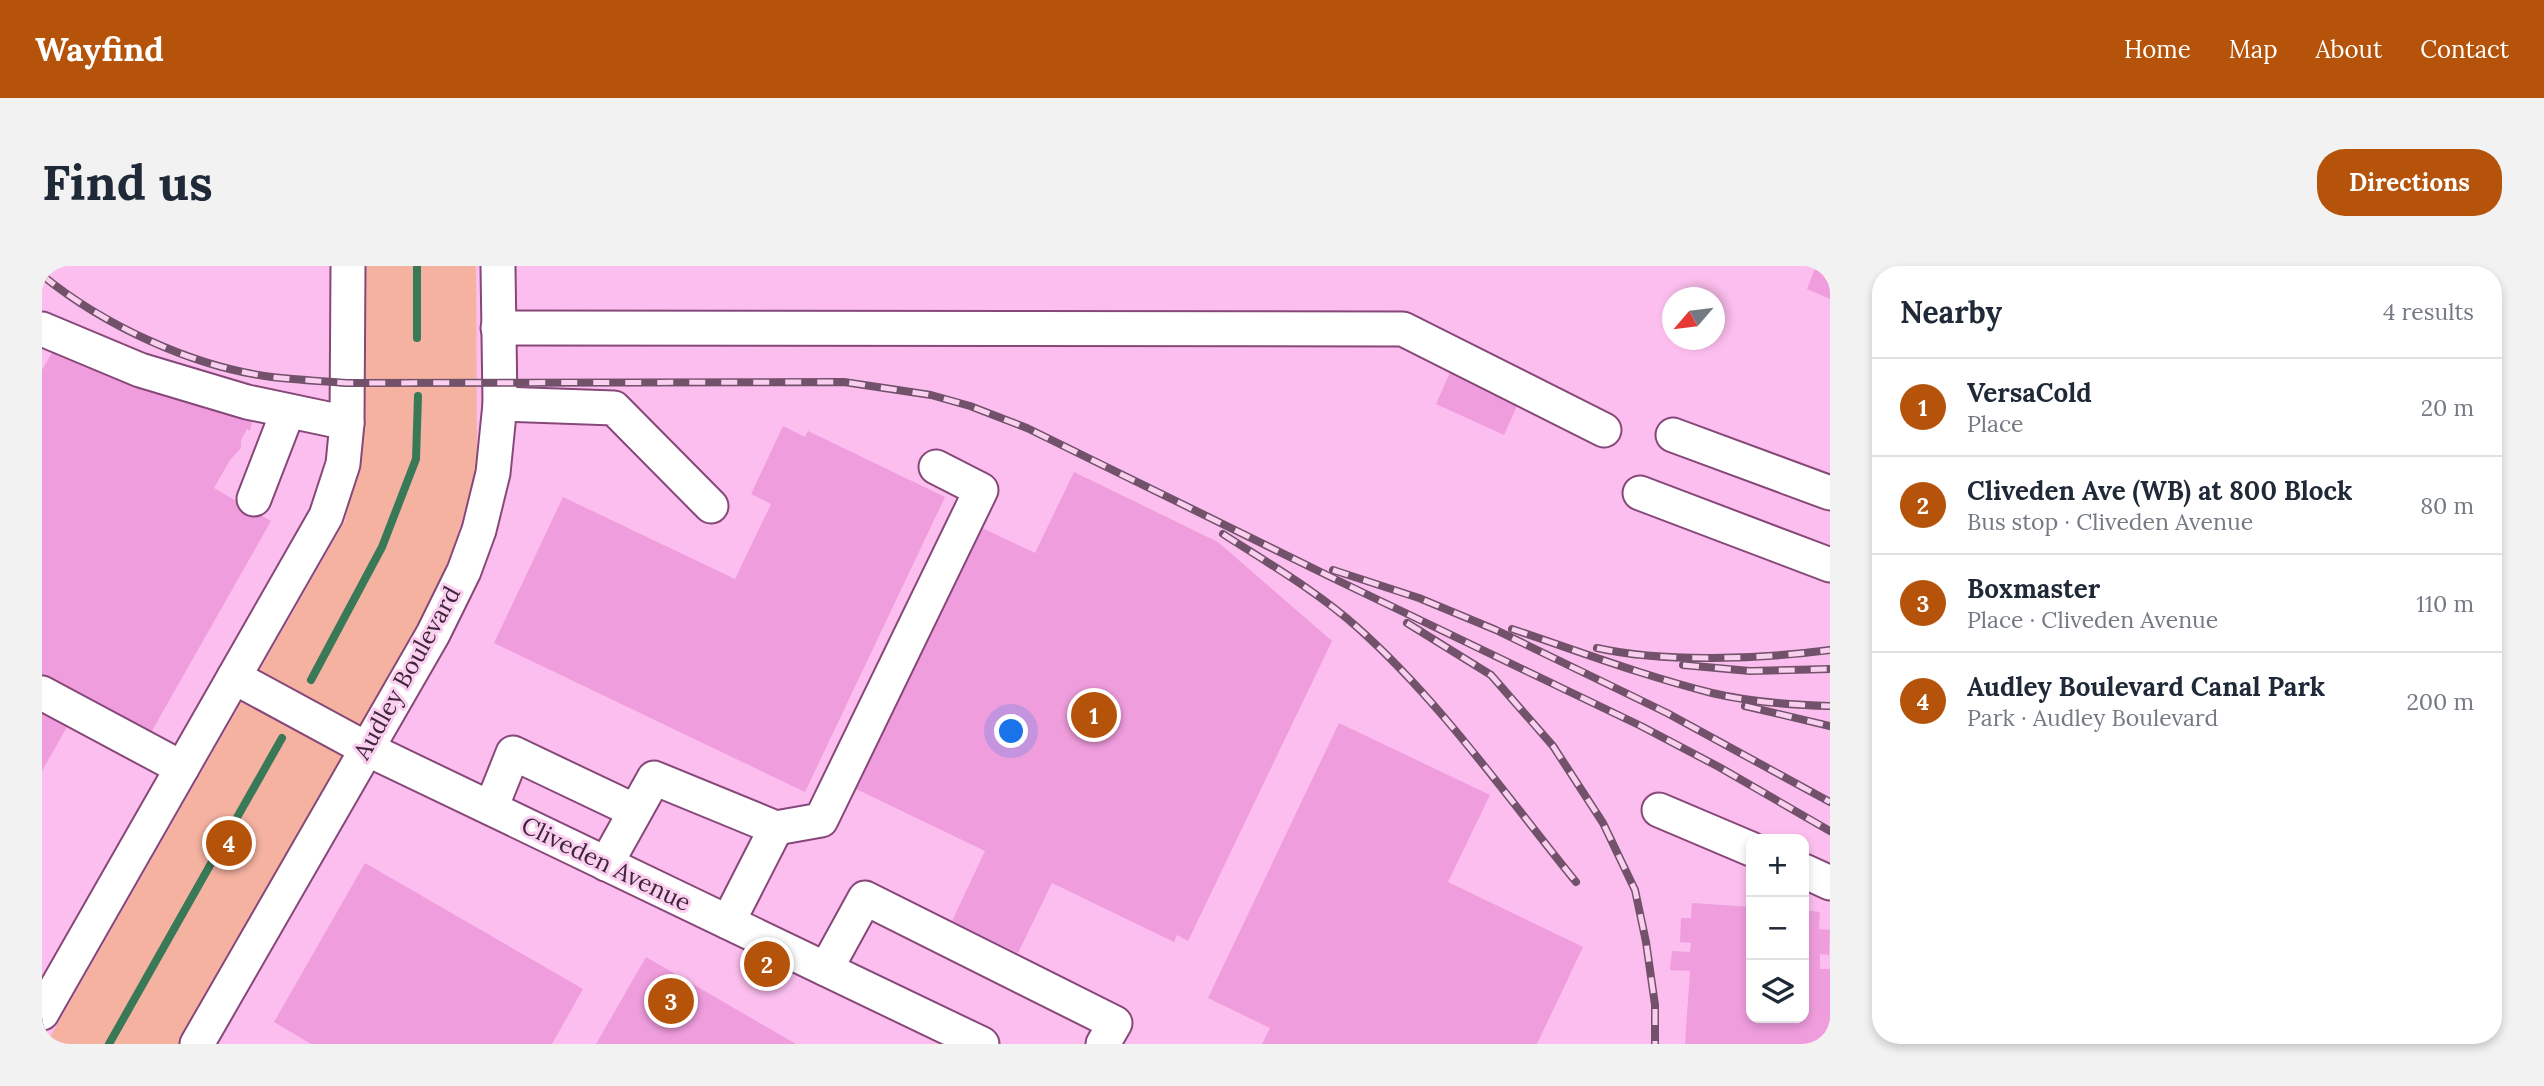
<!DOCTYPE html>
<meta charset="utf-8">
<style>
:root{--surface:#fff;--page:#f2f2f3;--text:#1f2937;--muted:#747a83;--line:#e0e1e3;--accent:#b45309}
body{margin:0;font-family:Lora,serif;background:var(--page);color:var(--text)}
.controls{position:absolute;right:21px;bottom:21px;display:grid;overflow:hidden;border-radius:14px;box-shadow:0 4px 10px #0003}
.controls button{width:63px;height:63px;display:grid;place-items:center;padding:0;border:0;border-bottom:2px solid var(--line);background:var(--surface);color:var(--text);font:35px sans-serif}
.compass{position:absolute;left:1620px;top:21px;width:63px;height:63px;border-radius:50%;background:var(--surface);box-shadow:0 4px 10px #0003;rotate:242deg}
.you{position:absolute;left:970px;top:466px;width:24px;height:24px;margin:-18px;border:5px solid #fff;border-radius:50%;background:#1a73e8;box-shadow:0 0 0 10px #1a73e833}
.badge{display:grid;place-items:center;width:46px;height:46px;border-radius:50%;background:var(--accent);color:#fff;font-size:23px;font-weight:700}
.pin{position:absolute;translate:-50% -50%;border:4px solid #fff;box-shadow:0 2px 7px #0006}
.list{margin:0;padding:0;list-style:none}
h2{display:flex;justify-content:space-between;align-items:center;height:91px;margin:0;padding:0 28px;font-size:30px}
h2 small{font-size:23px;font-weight:400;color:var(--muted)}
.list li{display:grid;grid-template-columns:46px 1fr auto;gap:21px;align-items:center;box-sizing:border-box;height:98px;padding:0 28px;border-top:2px solid var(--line)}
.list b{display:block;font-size:26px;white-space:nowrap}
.list p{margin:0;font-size:23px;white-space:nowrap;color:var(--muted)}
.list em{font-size:23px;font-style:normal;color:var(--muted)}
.icon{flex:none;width:38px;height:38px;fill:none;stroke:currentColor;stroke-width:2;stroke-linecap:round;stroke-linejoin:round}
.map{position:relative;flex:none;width:1788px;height:778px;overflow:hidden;border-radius:28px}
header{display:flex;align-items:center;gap:42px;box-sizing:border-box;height:98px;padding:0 35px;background:var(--accent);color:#fff}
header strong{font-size:33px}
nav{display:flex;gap:38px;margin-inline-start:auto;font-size:24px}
.intro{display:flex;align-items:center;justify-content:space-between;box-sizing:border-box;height:168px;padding:0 42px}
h1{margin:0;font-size:49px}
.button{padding:18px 32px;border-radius:28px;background:var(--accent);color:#fff;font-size:24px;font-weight:700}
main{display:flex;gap:42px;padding:0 42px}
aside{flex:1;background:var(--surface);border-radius:28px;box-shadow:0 4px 10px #0003}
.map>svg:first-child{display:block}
.built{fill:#fcbeee;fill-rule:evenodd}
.green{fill:#f5b2a1}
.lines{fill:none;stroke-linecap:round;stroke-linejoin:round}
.stream{stroke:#3a7957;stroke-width:8}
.building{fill:#f09dde}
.minor-casing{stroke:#854879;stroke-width:37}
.minor{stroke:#fff;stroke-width:33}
.rail-casing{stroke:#71526a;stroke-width:8}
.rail{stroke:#facfef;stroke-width:5;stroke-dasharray:16;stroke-linecap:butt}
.labels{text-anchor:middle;stroke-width:6;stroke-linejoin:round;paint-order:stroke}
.street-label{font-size:24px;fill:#40253a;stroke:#facfef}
</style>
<header>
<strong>Wayfind</strong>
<nav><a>Home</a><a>Map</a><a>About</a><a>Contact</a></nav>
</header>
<div class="intro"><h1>Find us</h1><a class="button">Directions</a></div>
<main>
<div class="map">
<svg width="1788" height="778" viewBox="0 0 1788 778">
<rect width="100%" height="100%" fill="#facfef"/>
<path class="built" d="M0,0H1788V778H0ZM1630,32H1672V74H1630ZM1709,573H1762V752H1709Z"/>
<path class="green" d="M322,0H434L435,202L411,285L369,376L141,778H4L303,255L322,173Z"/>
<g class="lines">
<g class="stream">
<path d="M375,0V72"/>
<path d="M269,414L340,281L374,193L376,130"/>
<path d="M67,778L240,472"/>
</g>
</g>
<g class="building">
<path d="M1774,0H1788V33L1765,23Z"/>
<path d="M11,85L207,151L210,156L208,165L205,163L199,174V182L188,194L172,222L229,255L107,470L0,410V104Z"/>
<path d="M1410,102L1478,133L1462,169L1394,138Z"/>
<path d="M741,160L763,171L766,165L903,231L763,526L452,377L521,231L693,313L729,238L709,228Z"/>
<path d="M1032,206L1176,276L1290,375L1146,675L1135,669L1132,676L1010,617L976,687L910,655L943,585L814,523L938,261L993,287Z"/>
<path d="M0,437L29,454L0,505Z"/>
<path d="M1297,457L1448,529L1406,616L1541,681L1495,778H1220L1228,762L1166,732Z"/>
<path d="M323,597L541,723L510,778H269L232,756Z"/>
<path d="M1650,637L1709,641V752H1762V644L1778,646L1777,663L1788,664L1787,689L1778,688V703H1788V778H1643L1648,705L1628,704L1630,685L1648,686L1649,677L1638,676L1639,652H1649Z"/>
<path d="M604,691L754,778H554Z"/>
</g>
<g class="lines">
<defs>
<g id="minor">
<path d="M456,62L1361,63L1562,164"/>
<path d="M0,63L98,104L205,136L305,157"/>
<path d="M458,138L572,142L669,240"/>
<path d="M1631,169L1788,227"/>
<path d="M1598,227L1788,299"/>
<path d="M212,233L246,145"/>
<path d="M192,411L323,482L940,778"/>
<path d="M0,427L140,502"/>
<path d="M449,542L471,487L593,545"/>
<path d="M1617,544L1709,583"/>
<path d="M734,562L779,554L939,224L894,201"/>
<path d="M564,598L612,512L734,562L686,656"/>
<path d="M1762,605L1788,617"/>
<path d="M784,703L823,632L1073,757L1061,778"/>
<path d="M0,747L284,250L301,198L305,157L306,0"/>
<path d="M155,778L391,368L422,305L437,264L451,207L458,138L456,0"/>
</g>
</defs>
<use href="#minor" class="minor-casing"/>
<use href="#minor" class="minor"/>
<defs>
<g id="rail">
<path d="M0,9C61,59 151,101 230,111C255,114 280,115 305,117L802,116L889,129L928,140L985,162L1301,317L1599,460L1677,501L1788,565"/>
<path d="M1181,268C1226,297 1276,326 1316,362C1397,434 1466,532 1534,616"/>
<path d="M1291,304L1377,332L1454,364L1625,447L1788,536"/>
<path d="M1365,357L1449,409L1511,480L1561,557L1593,624L1604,676L1613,739V778"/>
<path d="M1470,363C1536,385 1602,410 1670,427C1708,436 1749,439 1788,440"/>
<path d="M1555,382C1622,397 1719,393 1788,384"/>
<path d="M1641,399L1708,405L1788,403"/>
<path d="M1703,440L1788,460"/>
</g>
</defs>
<use href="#rail" class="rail-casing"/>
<use href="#rail" class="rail"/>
</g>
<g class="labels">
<g class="street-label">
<text transform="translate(365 407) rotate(-61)" y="8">Audley Boulevard</text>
<text transform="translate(564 598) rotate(26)" y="8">Cliveden Avenue</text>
</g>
</g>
</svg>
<div class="controls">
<button>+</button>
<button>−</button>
<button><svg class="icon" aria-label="layers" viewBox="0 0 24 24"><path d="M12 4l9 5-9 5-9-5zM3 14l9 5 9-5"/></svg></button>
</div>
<svg class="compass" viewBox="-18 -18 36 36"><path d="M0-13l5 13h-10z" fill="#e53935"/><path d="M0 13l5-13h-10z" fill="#747a83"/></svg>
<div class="you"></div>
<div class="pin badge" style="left:1052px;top:449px">1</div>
<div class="pin badge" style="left:725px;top:698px">2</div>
<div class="pin badge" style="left:629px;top:735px">3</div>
<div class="pin badge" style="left:187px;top:577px">4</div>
</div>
<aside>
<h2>Nearby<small>4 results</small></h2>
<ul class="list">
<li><span class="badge">1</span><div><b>VersaCold</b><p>Place</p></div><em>20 m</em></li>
<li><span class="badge">2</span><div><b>Cliveden Ave (WB) at 800 Block</b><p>Bus stop · Cliveden Avenue</p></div><em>80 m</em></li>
<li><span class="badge">3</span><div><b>Boxmaster</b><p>Place · Cliveden Avenue</p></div><em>110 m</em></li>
<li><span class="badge">4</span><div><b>Audley Boulevard Canal Park</b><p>Park · Audley Boulevard</p></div><em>200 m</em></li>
</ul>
</aside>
</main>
